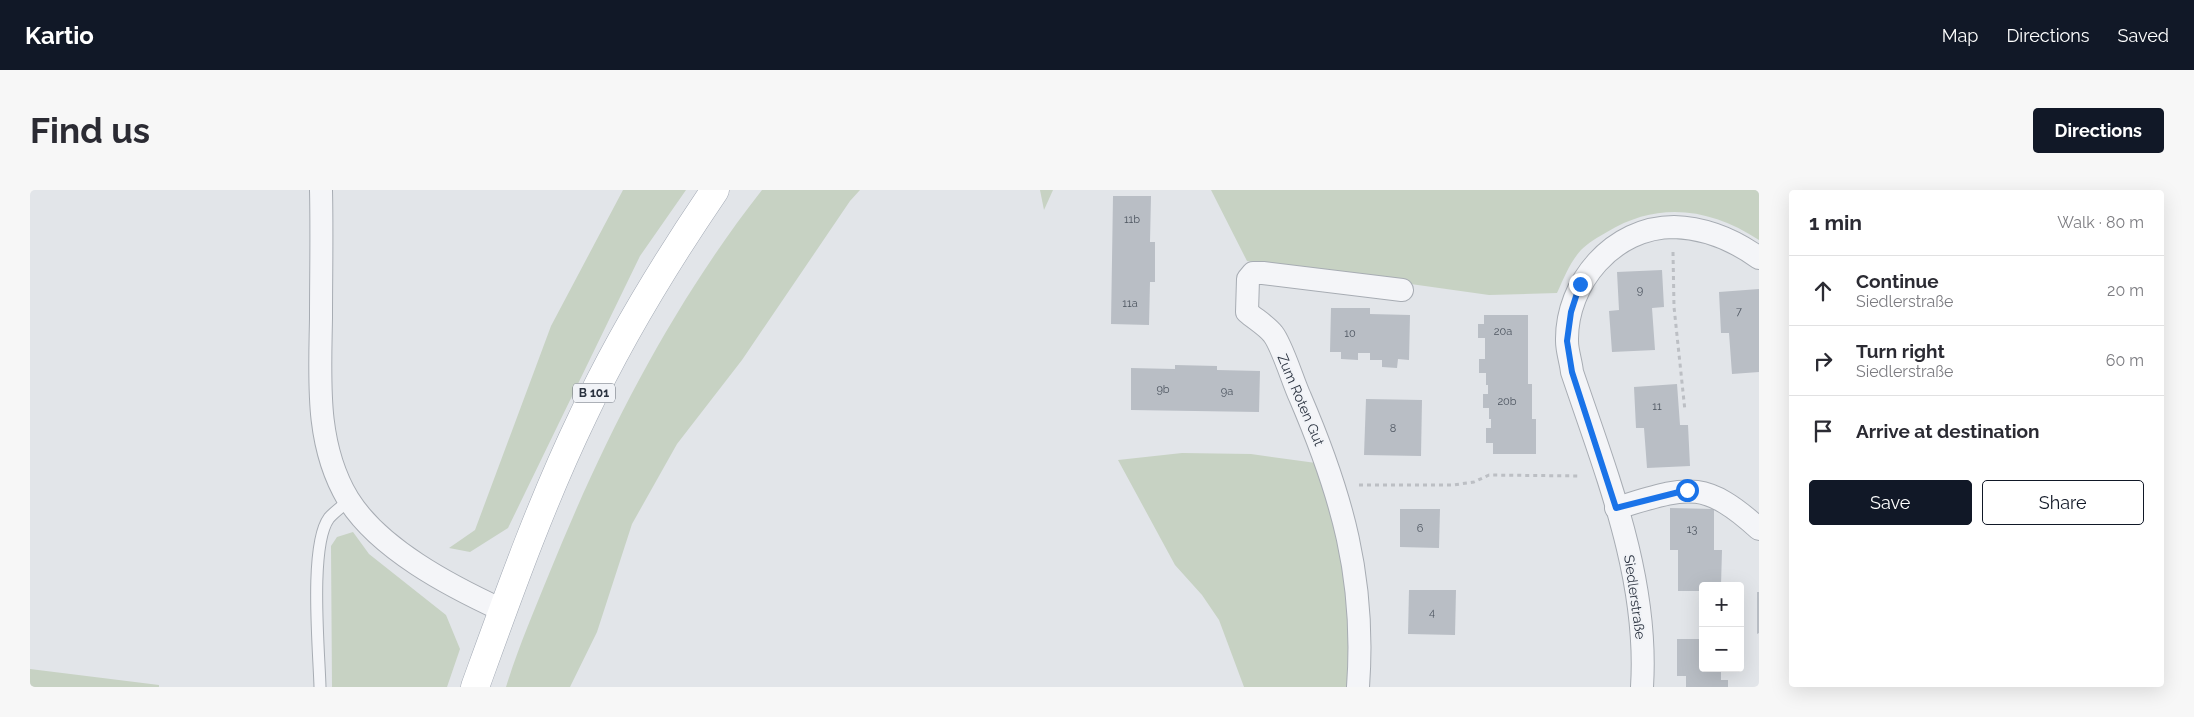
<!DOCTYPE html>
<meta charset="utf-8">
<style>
:root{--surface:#fff;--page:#f7f7f7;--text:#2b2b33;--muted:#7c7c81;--line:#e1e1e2;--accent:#111827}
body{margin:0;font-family:Raleway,sans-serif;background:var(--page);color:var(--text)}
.controls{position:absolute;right:15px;bottom:15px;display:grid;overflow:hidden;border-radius:5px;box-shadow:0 5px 20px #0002}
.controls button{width:45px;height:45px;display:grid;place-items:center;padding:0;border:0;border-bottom:1px solid var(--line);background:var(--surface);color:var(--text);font:25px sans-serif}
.stop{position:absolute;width:15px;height:15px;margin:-11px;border:4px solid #1a73e8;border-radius:50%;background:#fff}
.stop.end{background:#1a73e8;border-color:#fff;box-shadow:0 1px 5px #0008}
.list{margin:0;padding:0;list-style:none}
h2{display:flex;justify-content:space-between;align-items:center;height:65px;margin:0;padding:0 20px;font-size:21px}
h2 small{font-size:16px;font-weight:400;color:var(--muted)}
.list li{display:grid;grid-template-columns:32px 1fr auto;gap:15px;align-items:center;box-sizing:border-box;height:70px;padding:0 20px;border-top:1px solid var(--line)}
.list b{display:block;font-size:19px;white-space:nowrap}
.list p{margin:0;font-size:16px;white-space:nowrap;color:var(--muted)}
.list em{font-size:16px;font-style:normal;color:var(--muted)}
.actions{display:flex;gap:10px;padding:15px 20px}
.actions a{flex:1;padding:11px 0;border:1px solid var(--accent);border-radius:5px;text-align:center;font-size:18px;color:var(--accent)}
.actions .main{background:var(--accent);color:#fff}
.icon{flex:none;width:28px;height:28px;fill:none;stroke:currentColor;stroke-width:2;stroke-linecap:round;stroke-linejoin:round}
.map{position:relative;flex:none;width:1729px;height:497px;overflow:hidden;border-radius:5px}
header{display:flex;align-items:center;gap:30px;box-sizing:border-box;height:70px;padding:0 25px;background:var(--accent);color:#fff}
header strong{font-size:24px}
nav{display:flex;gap:28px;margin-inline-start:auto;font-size:18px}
.intro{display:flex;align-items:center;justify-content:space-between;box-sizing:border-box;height:120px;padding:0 30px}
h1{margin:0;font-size:35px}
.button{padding:12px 22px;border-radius:5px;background:var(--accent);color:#fff;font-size:18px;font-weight:700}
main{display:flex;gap:30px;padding:0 30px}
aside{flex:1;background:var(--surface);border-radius:5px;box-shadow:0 5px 20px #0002}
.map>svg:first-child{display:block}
.green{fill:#c7d2c3}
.building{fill:#b9bec5}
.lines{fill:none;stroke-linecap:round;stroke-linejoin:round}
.service-casing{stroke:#a7acb3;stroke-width:13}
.minor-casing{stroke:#a7acb3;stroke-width:24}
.primary-casing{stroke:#a2a9b4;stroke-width:29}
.path{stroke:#bcbfc4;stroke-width:3;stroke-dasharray:4 4;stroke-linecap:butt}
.service{stroke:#f4f5f8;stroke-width:11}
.minor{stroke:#f4f5f8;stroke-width:22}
.primary{stroke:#fff;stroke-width:28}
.route{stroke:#1a73e8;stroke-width:6}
.labels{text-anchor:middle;stroke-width:4;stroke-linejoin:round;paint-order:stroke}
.number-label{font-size:11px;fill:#4e5661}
.shield{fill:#f1f3f7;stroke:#666d77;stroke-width:1}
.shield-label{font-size:12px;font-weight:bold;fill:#2b3340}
.street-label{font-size:14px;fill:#2b3340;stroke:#f1f3f7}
</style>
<header>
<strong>Kartio</strong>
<nav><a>Map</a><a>Directions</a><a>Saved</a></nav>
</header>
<div class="intro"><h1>Find us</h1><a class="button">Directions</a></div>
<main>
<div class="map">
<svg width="1729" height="497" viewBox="0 0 1729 497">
<rect width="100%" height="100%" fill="#e2e5e9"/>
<g class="green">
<path d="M593,0H656L610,66L478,338L440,362L419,358L445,340L521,136Z"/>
<path d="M732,0H830L820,11L712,170L647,254L602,334L567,442L540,497H476C488,458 504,421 519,384C574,248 641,116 732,0Z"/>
<path d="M1010,0H1023L1014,20Z"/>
<path d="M1181,0H1729V50C1680,18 1628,11 1577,42C1568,47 1558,53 1551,60C1540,72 1534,88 1527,103L1459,105L1217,71Z"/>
<path d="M1152,263L1221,264L1286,273L1308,341L1319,428L1317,497H1214L1189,430L1172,405L1145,375L1088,270Z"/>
<path d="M323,342L339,364L416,425L430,459L417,497H302L301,356L307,347Z"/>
<path d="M0,479L129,495V497H0Z"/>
</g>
<g class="building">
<path d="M1083,6H1121L1120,52H1125V92H1120L1119,135L1081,134Z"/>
<path d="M1632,80L1634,117L1622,118L1625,160L1582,162L1579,121L1589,120L1587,82Z"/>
<path d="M1729,99V182L1702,184L1699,143H1691L1689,102Z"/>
<path d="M1301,118H1340V124L1380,125L1379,170L1368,169L1367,178L1352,177V170H1340V163H1328V170L1311,169V162H1300Z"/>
<path d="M1454,125H1498V194H1502V229H1506V264H1463V253H1456V238H1461V229H1459V218H1453V204H1458V195H1456V183H1449V169H1455V148H1448V134H1454Z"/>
<path d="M1145,175L1187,176V180L1230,181L1229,222L1101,220V178L1145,179Z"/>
<path d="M1647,194L1650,235H1658L1660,276L1617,278L1614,238H1606L1604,197Z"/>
<path d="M1336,209L1392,210L1391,266L1334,265Z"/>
<path d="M1640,318L1684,319V360H1692L1691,396H1673V401H1648V360H1640Z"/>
<path d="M1370,319H1410L1409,358L1370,357Z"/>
<path d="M1379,400H1426L1425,445L1378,444Z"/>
<path d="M1727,402H1729V443L1727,444Z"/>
<path d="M1647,449H1673V478H1691V490H1698V497H1656V486H1647Z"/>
</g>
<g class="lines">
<defs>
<path id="service" d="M290,497C289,460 279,355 299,328C304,322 313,316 319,310"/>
<g id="minor">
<path d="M291,0C292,43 291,86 291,128C290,190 285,254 318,309C349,359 420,396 472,420"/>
<path d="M1586,318C1655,298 1672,287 1729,339"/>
<path d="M1328,497C1336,389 1312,305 1270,207C1263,192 1252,155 1243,144C1237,136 1225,129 1217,122L1218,89L1223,83H1233L1372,100"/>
<path d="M1612,497C1619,388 1576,283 1542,182C1541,172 1537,161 1537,151C1536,93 1583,37 1644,37C1675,38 1704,50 1729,68"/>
</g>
<path id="primary" d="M445,497C478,406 511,313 553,226C590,147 636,72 685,0"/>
</defs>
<use href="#service" class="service-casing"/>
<use href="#minor" class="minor-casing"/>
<use href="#primary" class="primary-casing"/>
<g class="path">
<path d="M1643,62L1644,117L1655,221"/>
<path d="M1329,295H1423L1444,292L1459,285L1551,286"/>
</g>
<use href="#service" class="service"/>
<use href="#minor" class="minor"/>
<use href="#primary" class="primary"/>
</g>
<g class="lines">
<path class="route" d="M1550,94L1541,122L1537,151L1542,182L1586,318L1657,300"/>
</g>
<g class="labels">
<g class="number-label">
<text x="1102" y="33">11b</text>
<text x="1610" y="104">9</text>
<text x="1100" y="117">11a</text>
<text x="1709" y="125">7</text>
<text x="1473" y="145">20a</text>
<text x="1320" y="147">10</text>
<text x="1133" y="203">9b</text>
<text x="1197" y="205">9a</text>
<text x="1477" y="215">20b</text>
<text x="1627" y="220">11</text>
<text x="1363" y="242">8</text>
<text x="1390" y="342">6</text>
<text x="1662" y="343">13</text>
<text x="1402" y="426">4</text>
</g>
<rect class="shield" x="543" y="193.5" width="42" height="19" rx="4"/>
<g class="shield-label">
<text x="564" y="207">B 101</text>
</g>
<g class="street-label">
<text transform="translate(1271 210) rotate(67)" y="5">Zum Roten Gut</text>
<text transform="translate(1605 407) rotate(82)" y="5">Siedlerstraße</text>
</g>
</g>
</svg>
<div class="controls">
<button>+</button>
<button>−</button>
</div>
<div class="stop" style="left:1657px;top:300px"></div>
<div class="stop end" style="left:1550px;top:94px"></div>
</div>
<aside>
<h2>1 min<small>Walk · 80 m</small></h2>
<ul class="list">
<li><svg class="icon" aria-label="ahead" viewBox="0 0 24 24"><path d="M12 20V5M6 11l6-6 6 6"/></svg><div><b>Continue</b><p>Siedlerstraße</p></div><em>20 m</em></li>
<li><svg class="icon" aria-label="right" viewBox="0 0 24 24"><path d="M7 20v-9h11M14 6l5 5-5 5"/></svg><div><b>Turn right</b><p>Siedlerstraße</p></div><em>60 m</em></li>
<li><svg class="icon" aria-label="arrive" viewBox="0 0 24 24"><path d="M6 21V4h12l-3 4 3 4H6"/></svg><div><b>Arrive at destination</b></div></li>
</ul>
<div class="actions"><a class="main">Save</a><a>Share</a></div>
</aside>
</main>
